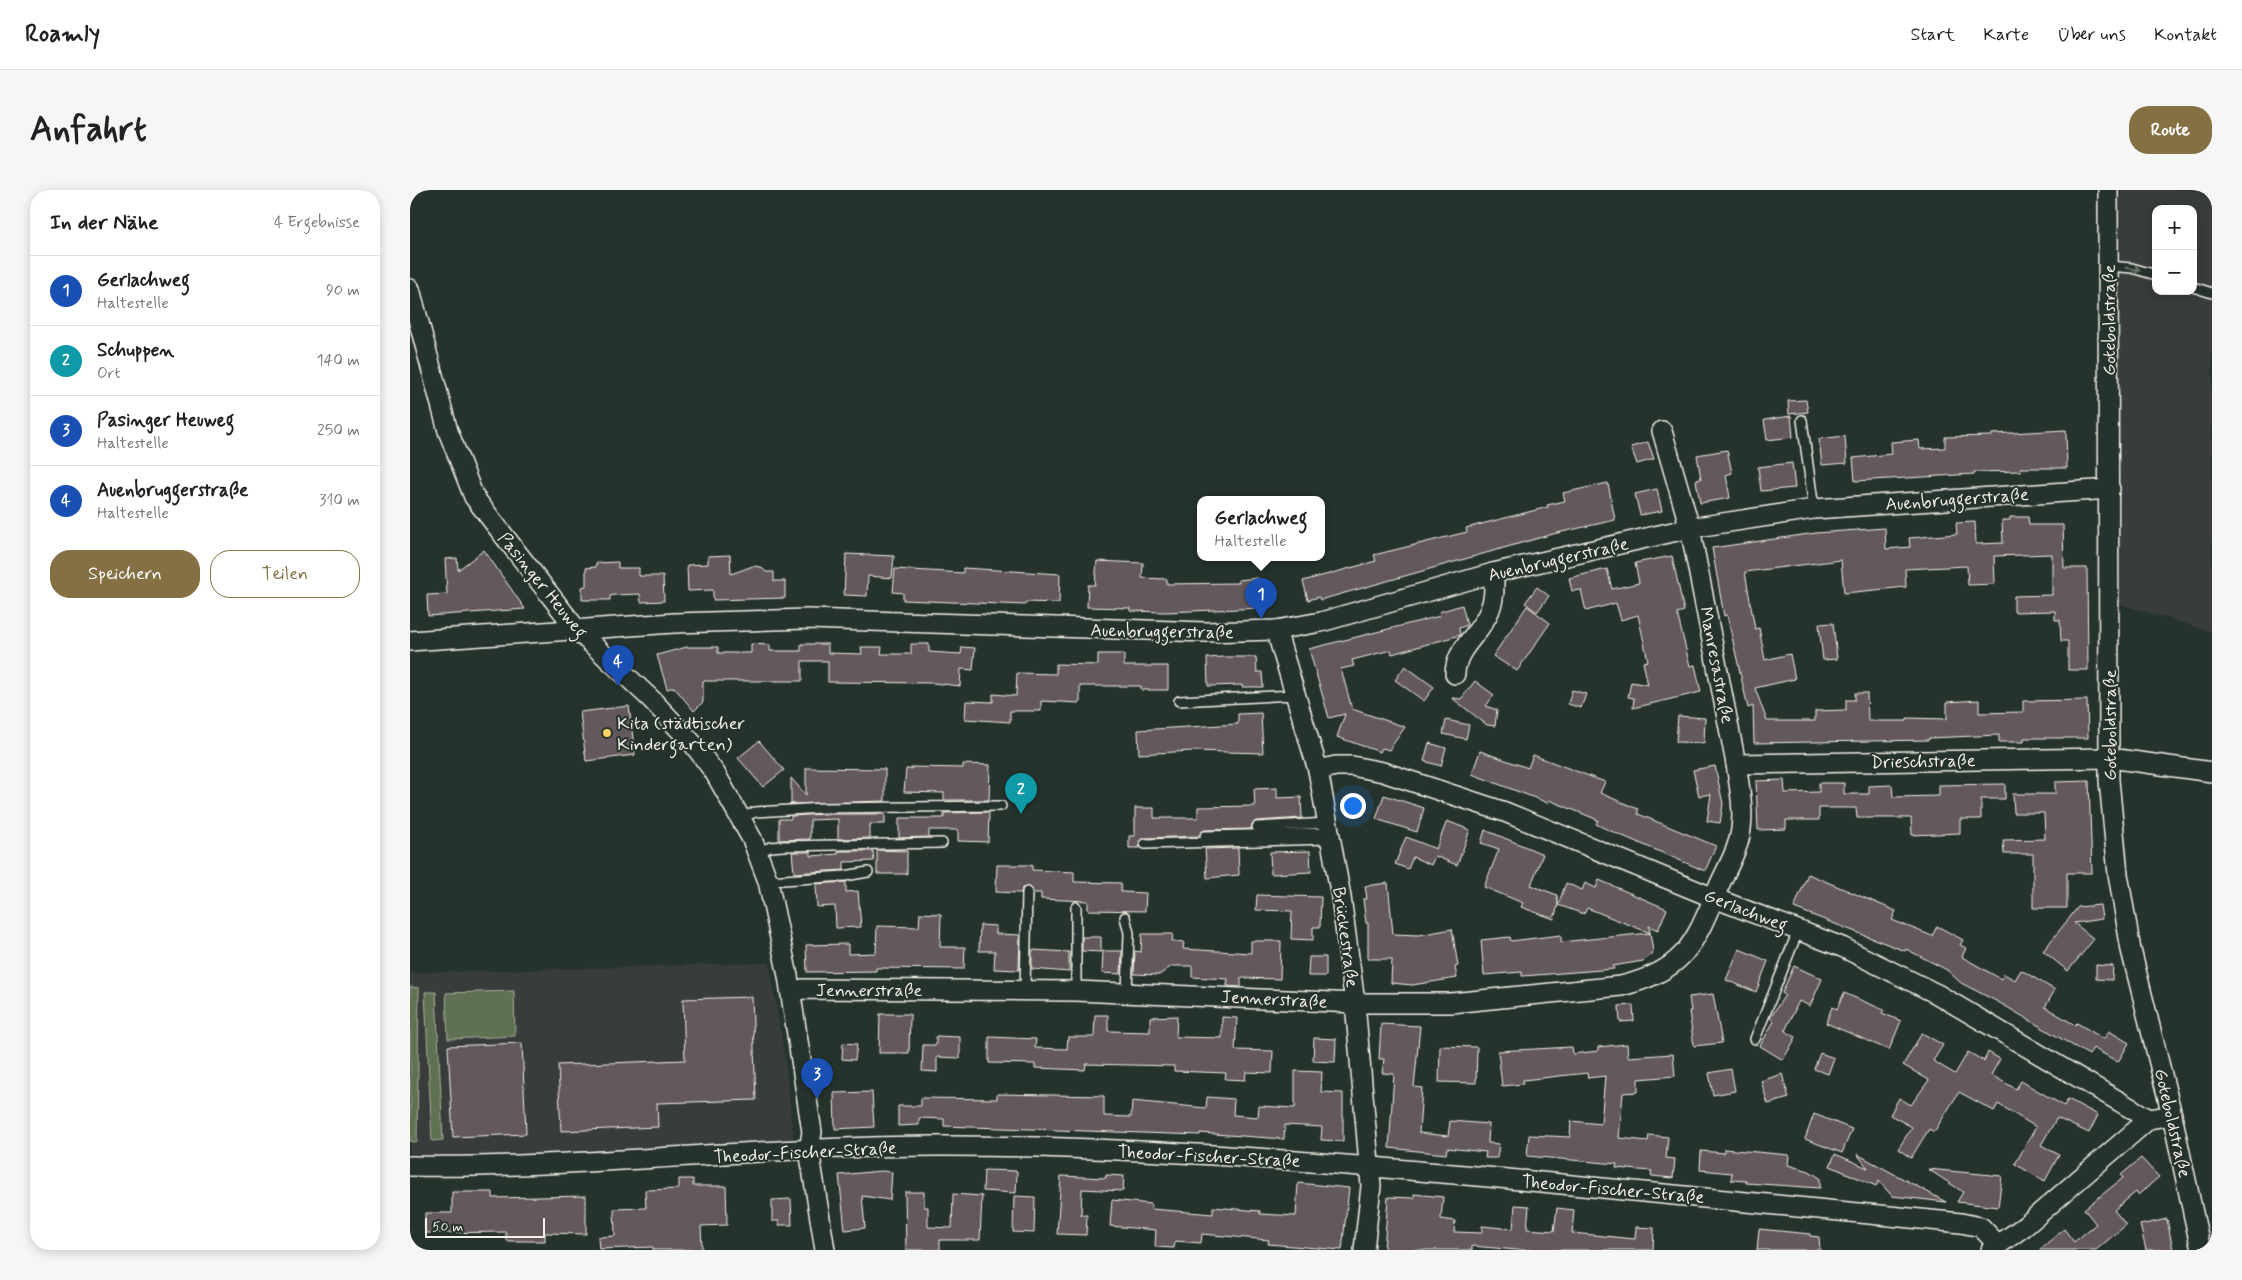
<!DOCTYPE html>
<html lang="de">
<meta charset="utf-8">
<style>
:root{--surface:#fff;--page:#f6f6f6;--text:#202124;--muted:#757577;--line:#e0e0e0;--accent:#847042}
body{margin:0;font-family:Mynerve,sans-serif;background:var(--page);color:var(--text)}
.controls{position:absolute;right:15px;top:15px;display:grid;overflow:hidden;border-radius:10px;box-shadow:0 2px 12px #0003}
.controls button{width:45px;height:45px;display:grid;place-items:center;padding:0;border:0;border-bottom:1px solid var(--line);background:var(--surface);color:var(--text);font:25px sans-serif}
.scale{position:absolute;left:15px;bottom:12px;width:120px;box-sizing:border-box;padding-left:5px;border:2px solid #f4f1e8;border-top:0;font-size:14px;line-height:18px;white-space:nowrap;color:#f4f1e8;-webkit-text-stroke:4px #26332d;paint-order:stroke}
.you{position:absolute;left:942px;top:615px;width:18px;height:18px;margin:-12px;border:4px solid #fff;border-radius:50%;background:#1a73e8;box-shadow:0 0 0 8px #1a73e833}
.badge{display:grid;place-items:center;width:32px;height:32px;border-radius:50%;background:var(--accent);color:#fff;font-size:16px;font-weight:700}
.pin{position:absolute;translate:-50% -41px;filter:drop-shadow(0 1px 2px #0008)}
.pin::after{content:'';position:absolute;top:26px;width:18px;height:15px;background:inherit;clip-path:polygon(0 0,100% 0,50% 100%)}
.popup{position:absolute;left:787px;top:306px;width:128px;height:65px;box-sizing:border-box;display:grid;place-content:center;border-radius:10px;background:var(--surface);filter:drop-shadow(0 1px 4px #0005);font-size:16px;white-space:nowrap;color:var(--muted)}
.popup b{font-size:19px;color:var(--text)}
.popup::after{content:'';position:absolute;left:50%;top:100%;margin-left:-10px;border:10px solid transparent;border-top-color:var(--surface)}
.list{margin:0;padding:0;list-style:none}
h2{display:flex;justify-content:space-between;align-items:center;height:65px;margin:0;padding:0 20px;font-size:21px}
h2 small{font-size:16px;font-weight:400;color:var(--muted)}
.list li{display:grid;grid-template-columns:32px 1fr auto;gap:15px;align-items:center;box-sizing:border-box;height:70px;padding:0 20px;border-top:1px solid var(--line)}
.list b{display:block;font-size:19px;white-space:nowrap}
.list p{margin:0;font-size:16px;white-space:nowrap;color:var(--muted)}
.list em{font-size:16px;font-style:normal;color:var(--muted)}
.actions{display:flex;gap:10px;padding:15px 20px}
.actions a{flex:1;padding:11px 0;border:1px solid var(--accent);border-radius:20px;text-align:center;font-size:18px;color:var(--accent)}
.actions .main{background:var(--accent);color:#fff}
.map{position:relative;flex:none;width:1802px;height:1060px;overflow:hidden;border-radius:20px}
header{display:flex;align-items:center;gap:30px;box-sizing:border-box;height:70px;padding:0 25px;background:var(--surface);border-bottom:1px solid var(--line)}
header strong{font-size:24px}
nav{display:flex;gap:28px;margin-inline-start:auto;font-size:18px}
.intro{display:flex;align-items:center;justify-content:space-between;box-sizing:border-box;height:120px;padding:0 30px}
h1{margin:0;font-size:35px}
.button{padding:12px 22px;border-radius:20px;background:var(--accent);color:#fff;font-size:18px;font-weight:700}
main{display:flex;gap:30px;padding:0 30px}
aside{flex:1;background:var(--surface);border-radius:20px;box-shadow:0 2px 12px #0003}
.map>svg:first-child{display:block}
.built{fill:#393e3b;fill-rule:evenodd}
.green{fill:#5e7052;stroke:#a9b09d}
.building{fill:#64595b;stroke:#f4f1e8}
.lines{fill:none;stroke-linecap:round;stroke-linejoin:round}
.lane-casing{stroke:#f4f1e8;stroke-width:12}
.street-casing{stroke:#f4f1e8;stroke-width:22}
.lane{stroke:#26332d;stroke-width:9}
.street{stroke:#26332d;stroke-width:19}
.oneway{stroke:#6e766e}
.poi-dot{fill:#ffd166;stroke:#26332d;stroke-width:2}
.labels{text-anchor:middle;stroke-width:4;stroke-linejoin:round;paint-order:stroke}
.street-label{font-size:18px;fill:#f4f1e8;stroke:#26332d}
.poi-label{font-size:18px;fill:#f4f1e8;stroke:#26332d;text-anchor:start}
</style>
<header>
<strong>Roamly</strong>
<nav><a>Start</a><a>Karte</a><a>Über uns</a><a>Kontakt</a></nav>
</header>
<div class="intro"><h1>Anfahrt</h1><a class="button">Route</a></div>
<main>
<aside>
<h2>In der Nähe<small>4 Ergebnisse</small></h2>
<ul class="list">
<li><span class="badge" style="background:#1a4fb4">1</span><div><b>Gerlachweg</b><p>Haltestelle</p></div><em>90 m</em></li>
<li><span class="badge" style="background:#0f9aa8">2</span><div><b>Schuppen</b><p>Ort</p></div><em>140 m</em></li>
<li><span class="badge" style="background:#1a4fb4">3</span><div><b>Pasinger Heuweg</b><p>Haltestelle</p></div><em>250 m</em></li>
<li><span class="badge" style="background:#1a4fb4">4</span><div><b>Auenbruggerstraße</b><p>Haltestelle</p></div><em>310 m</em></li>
</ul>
<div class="actions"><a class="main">Speichern</a><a>Teilen</a></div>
</aside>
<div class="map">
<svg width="1802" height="1060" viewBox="0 0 1802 1060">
<rect width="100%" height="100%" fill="#26332d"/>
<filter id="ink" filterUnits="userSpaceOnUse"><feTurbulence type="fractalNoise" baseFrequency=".02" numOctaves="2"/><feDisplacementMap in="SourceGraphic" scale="10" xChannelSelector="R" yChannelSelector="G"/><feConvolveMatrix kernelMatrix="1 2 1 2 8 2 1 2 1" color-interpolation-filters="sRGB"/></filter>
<g filter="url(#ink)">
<g class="built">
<path d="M1690,0H1802V442L1697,410ZM1746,19H1783V101H1746Z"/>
<path d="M359,773L375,868L384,955L54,967H0V783Z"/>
</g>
<g class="green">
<path d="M0,797L9,798L7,952L0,951Z"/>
<path d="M104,801L105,846L38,849L36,803Z"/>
<path d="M15,802H26L33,950L22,951Z"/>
</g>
<g class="building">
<path d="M1396,210L1398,222L1379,224L1378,211Z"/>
<path d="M1381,226L1383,247L1357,250L1354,230Z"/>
<path d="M1656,240L1657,278H1610L1611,281L1564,282V284L1445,291L1443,268L1482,264L1481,252L1509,250L1510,259L1535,258V247L1582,246V244Z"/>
<path d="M1435,246L1437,273L1412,275L1409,249Z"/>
<path d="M1238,252L1244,269L1227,274L1221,257Z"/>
<path d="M1317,260L1322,283L1316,285L1320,308L1290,313L1286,290L1291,289L1287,265Z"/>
<path d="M1382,273L1385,298L1351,301L1348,277Z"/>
<path d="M1198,293L1205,330L1143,344L910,410L909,407L898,410L893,391L966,371L964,365L1057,342L1056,338L1138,317L1137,315L1155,311L1153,303Z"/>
<path d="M1247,299L1252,321L1230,325L1225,304Z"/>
<path d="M1600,327H1618L1619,335H1653L1654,378H1677L1678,480H1658V451H1651L1650,430H1645V421L1604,422V406L1642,405V364L1584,366L1585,394L1558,395L1557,376L1495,379L1496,397L1434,403L1431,370L1335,382L1345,439L1349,438L1355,470L1380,464L1385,489L1345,498L1357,531H1405V521L1436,520V510H1445V503H1457L1458,531H1497V528L1537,529V512L1569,510V523L1613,522V511L1677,510L1678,548H1614V552H1589V545L1519,548V550L1344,553L1343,516L1338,518L1317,425L1314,426L1302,358L1406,343L1475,338L1476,359L1500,357L1499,348L1547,344L1546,333L1565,332L1566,354L1593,353L1592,330H1600Z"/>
<path d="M74,360L115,419L18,426L17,405L37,404L35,369L47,368L48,380Z"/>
<path d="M436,364L484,366L482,388L458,386L457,406L434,405Z"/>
<path d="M320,365L321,384L343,376L351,377L356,382H364V391H375V408L303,410V400L278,401L277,375L298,374V366Z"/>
<path d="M1262,366L1274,421L1267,423L1280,476L1285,475L1291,502L1223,518L1224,508L1218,507L1221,492L1238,495L1233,472L1238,471L1228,425L1211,430L1206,413L1176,421L1171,400L1162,401L1159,388L1197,379L1202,399L1229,393L1225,373Z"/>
<path d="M687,371L733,373L732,388L757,389V394L829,393L828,390L848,388L852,418L756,422L720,421V418L677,417L678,395H685Z"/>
<path d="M208,372V378H229V386H253L254,411L231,412L230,404L204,405L200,406V410H172V397L176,396V378L186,377V373Z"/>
<path d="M553,378L650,384L649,413L616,412L615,415L493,410V403L483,402L485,379L553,383Z"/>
<path d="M1127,397L1139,406L1127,422L1115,413Z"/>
<path d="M1052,415L1057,435L1049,438L1050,445L982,464L981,460L942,470L944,476L931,479L942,519L995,537L979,560L972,558L970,562L927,547L935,524L919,528L899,459L1030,426L1029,422Z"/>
<path d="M1117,416L1140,433L1107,481L1083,466Z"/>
<path d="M1423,433L1427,469L1413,470L1409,434Z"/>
<path d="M341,454L360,455V461H391V454H418V463L452,464L451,457H472L471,464H501V454H519V462L551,464L552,457L565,458L563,480L551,479L550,496L523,493L418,492V471H392V491H293V512L284,521L264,497L257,499L247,465L277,457H308V463H341Z"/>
<path d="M688,464H714V476H758V500H731V496H670V513L631,511V521H600V532L555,529L556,511L583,512V504L606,506L607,483L646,484V474L688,475Z"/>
<path d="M814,467H846L847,482H852L853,497H832V495L798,496L797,468Z"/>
<path d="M995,476L1024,497L1014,511L985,490Z"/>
<path d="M1065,491L1084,505L1076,516L1087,520L1085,536L1077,535L1042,508L1051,509Z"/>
<path d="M1162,500L1176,504L1171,518L1158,514Z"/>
<path d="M219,516L225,565L176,571L170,522Z"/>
<path d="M851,523L853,563L782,561L729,564L728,540L828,534V524Z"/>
<path d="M1268,526L1295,528L1294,553L1266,552Z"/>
<path d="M1036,530L1059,535L1056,549L1033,544Z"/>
<path d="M349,551L374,580L353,597L328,568Z"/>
<path d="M1019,553L1036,558L1031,576L1014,571Z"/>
<path d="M1070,561L1118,578L1123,565L1195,592L1190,603L1228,619V624L1306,656L1295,681L1194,638L1186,634L1188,630L1139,610L1138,613L1062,584Z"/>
<path d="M553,574L580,575L579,610H534V603L494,602L496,579H502V577L553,578Z"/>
<path d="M1305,576L1313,614L1310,633L1297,631L1301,604L1289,606L1283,580Z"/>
<path d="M396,578L475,579V611L381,614V588L396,605Z"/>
<path d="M1374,590L1375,603L1409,602V593H1434V604H1459V596L1482,595L1483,607L1529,606V595L1595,594V609H1571V629H1550V643L1502,645L1501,628H1447L1446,618H1409V630H1376V639L1348,640L1346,591Z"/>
<path d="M1679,591L1682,683H1657V718H1623V664H1594L1593,650L1635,649L1634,623H1604L1603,604H1645V592Z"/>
<path d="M867,598V608L891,607L892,628L846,631L842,634L841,639L794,640L789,646L734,648L729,651L730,658H719V646H725V618H744V628H788V617L845,616L844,599Z"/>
<path d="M974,605L1014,618L1007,642L966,629Z"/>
<path d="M579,622L578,652L548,651V640H519V647L489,648V628H534V623Z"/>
<path d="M413,624H475V634H460V648L428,649V629L400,630V649L369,650V629H381V626Z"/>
<path d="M1037,631L1060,640L1047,675L1025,666L1021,675L1003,667L998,679L985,674L996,647L1026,659Z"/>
<path d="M1075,640L1133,664L1121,695L1147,705L1148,715L1156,693L1172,700L1175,693L1186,698L1189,690L1257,719L1248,740L1239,736L1243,762L1233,771L1203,776L1204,779L1126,785L1112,786V782L1074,785L1071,750L1100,747L1101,751L1151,745V752L1240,743L1177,718L1174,724L1148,715L1144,729L1111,717L1113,713L1074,697L1089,659L1071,653Z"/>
<path d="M828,658L829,685L797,688L795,659Z"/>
<path d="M467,660L497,661V684H467Z"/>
<path d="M428,661H463L464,671L434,672V680L384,683L382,662H401V666L428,664Z"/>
<path d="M900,661L901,682L861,684L860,662Z"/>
<path d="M587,675H622V680L664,682V692L711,693V702L736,703L735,721L678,720V711L631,709V703H623L622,699L618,696L612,698L611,703L586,702Z"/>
<path d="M1398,684L1486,721L1482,730L1522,746L1527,736L1553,750L1550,755L1556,758L1552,767L1591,789L1594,784L1605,790L1611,780L1645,800L1635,817L1665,835L1667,833L1694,849L1699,841L1719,853L1708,872L1683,858L1679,865L1590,813L1551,793L1537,780L1496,759L1495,761L1384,718Z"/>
<path d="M436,692V702L448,701L451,737L426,738L425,716L407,717L406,694Z"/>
<path d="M978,693L983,744L1009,745L1042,739L1048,776L1045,777L1047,788L1002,795L981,793L982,769H958V733H956L953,709H957L955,696Z"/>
<path d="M847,705L911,707L910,737H903V750L881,749L882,721L846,720Z"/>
<path d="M1690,715L1692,729L1664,733L1684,749L1658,781L1633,761L1668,717Z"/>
<path d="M510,723L531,724L530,757H555L554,779L466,778V781L397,782L396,755L438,754V764L466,763L467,736L509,737Z"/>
<path d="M570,735L586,736V744L610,745L609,780L584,779L585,761H569Z"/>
<path d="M732,744H763L762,751L774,752L773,759L841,763V751H871L870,789L831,788V797L817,796L818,789L782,787V776H762L749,785L724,784L725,761L731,762Z"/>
<path d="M672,747H691V762L672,761Z"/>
<path d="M1329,759L1358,771L1346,802L1316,790Z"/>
<path d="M622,760L659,762V782L622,779Z"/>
<path d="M693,761H712L711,784L692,783Z"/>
<path d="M899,767H916V786H898Z"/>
<path d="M1686,775L1703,776L1702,790L1686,789Z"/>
<path d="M1384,776L1412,789L1400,816L1389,811L1375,841L1386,847L1373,870L1350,856L1364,831L1360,828L1375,805L1372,803Z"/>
<path d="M1434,803L1474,820L1472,823L1491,831L1479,860L1416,833L1422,817L1427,819Z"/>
<path d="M1303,804L1312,853L1284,856L1279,821H1281L1279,807Z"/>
<path d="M342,807L346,910L247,913L248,937L151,941L148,875L275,870L273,809Z"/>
<path d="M1223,815L1224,831L1210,832L1209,816Z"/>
<path d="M470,824H500L499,863H469Z"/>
<path d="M685,825H698V841L740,842V827L767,826L766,847L812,848V827L827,828L825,860L863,861L862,883L836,882L835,890L815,889L816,883L764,881V876L676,874L675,880L625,878V874L579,873V847L626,849L625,858L657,859L658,847H684Z"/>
<path d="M971,834L1010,836L1004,897L1012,898L1009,943L1038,946L1040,931L1079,934L1078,953L1089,954L1087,968H1075L1076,962L1037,958L1036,964L979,958L984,884L972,883L974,869H969Z"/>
<path d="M1512,843L1533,855L1523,871L1545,884L1558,862L1574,871L1578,862L1590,869L1581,885L1606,899L1611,891L1654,916L1658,909L1688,925L1679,943L1647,928L1631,955L1649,965L1635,991L1605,974L1626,937L1588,914L1584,921L1549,902L1524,942L1519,939L1501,968L1488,959L1502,937L1480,925L1489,908L1501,915L1519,890L1493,875Z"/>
<path d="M526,846L550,847V868L527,867V882L512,881L513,855H526Z"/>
<path d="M904,848L926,849L925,872L903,871Z"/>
<path d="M112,853L116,944L43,947L38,856Z"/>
<path d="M433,853L447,854L445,870L432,869Z"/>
<path d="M1217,854L1218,867L1263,864L1265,886L1228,889V902L1213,903L1209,948L1238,951L1239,945L1258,947L1256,968L1265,969L1263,988L1241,986L1242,981L1206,978L1207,974L1117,966L1119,945L1160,947L1161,931L1191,934L1195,886L1178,888L1177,883L1113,890V894L1092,896L1088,861L1162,857L1163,864L1188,861V857Z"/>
<path d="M1030,856L1067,857L1066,893L1029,892Z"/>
<path d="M1410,863L1424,868L1418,884L1404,879Z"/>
<path d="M1321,879L1325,901L1303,905L1299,883Z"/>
<path d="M885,881L912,882L911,902L933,903V951L911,950L912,937L875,935L874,949L790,943V945L534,936V929L509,928V935L488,936V916H511V908L587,909V904L694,906V926L721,927L722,911L796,918L797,907L824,909L823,925L848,927L849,916L885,918Z"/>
<path d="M1372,884L1379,908L1358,914L1351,891Z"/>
<path d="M462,902L464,937L425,939L424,903Z"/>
<path d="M1404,924L1442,939L1432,963L1395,949Z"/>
<path d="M1314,959L1379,965L1378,975L1399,981L1410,988V998L1336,993V991L1321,990L1322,983L1290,980L1291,961L1314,963Z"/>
<path d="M1425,964L1458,978L1447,964L1536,1012L1482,1006L1469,991L1466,996L1420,976Z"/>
<path d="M1731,968L1749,987L1728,1005L1726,1002L1704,1020L1716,1035L1686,1060H1629L1654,1039L1664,1052L1686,1034L1674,1019L1713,988L1711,985Z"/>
<path d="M1518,979L1592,986L1588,1017L1547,1012L1553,1002Z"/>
<path d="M574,980L607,981L606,1003L573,1001Z"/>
<path d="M471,981L482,982L480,1010L452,1006L455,1038L435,1040L429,985Z"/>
<path d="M696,985L714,986L713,1001L672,999L671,1025H677L676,1045L647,1044L651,986L696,988Z"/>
<path d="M269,989H283V996H316L317,1035L291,1036L292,1060H243V1057L189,1059L188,1047L205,1046L204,1019L236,1018L235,1000L269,999Z"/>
<path d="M888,993L939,998L932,1060L858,1054L859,1050L792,1044L791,1053L765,1051L764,1058L745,1057L746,1040L700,1036L702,1010L741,1014V1019L803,1024V1017L850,1021V1024L886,1026Z"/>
<path d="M42,1002H83V1008L176,1006V1044L135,1043V1051H96V1042L15,1043V1023H42Z"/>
<path d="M495,1002H514V1017H518V1037L542,1038L543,1004L572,1006L570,1050H530V1060H496Z"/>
<path d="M1004,1004L1033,1007L1031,1029L1045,1031L1044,1042L1072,1043V1036L1103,1039L1105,1015L1119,1016L1117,1039L1144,1041L1147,1018L1164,1020L1162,1043L1225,1049L1226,1037L1244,1038L1243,1060H1107L1062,1056V1060H974L978,1007L1004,1008Z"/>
<path d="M604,1006L625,1007L624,1043L603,1042Z"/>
<path d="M381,1009L382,1035H369V1031H362V1010Z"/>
<path d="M1757,1029L1763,1060H1736L1730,1035Z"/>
<path d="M1349,1039L1400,1044V1046L1409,1047L1410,1060H1347Z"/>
</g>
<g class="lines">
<defs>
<g id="lane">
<path d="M1699,76L1722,78L1746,85"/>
<path d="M1783,97L1802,103"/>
<path d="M1392,230L1404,319"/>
<path d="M769,511L885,505"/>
<path d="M331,628L345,622L413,618L591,616"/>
<path d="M847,637L918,633"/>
<path d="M795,646L920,643"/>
<path d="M735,654L921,649"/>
<path d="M347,662L361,657L373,656L532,653"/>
<path d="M358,691L435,686L458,682"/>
<path d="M715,727L719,743L717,803"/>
<path d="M615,800L617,702"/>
<path d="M666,801V717"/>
<path d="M1345,849L1388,741"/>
</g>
<g id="street">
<path d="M1698,0L1699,590L1708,684L1721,760L1762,925L1791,1060"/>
<path d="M0,99L38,241L64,307L167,440L241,509L284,555L305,583L342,649L358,691L378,786L402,942L399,960L415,1060"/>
<path d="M866,440L908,580L931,707L945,813L961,996L954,1060"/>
<path d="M0,451L264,433L398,429L796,442L866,440L911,432L1083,383L1280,338L1404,319L1700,299"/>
<path d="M1045,484C1046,447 1092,438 1083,383"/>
<path d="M1326,574L1700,568L1802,582"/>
<path d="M908,580L926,576H942L973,582L1095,622L1304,708L1432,757L1527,804L1739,929"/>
<path d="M381,802L393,799L666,801L945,813H1041L1211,796C1276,781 1285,752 1309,696C1317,678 1329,658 1331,639C1334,618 1329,595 1326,574L1280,338L1252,241"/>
<path d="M0,976C180,979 359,955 538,956C737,956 934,974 1131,992C1271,1006 1411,1019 1551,1033L1571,1037L1588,1055"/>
<path d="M1581,1060L1615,1036L1739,929L1751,927"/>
</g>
</defs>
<use href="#lane" class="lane-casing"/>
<use href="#street" class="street-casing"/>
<use href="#lane" class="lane"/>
<use href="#street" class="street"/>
</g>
<defs><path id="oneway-shaft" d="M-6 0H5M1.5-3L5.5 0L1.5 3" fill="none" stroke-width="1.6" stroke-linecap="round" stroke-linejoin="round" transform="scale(1.25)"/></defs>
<use class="oneway" href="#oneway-shaft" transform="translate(1723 79) rotate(12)"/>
</g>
<circle class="poi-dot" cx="197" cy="543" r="5"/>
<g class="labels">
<g class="street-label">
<text transform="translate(1699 130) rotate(-90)" y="6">Goteboldstraße</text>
<text transform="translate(1547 309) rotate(-4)" y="6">Auenbruggerstraße</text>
<text transform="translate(1148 369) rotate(-13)" y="6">Auenbruggerstraße</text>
<text transform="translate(133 395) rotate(51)" y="6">Pasinger Heuweg</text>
<text transform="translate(752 441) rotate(1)" y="6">Auenbruggerstraße</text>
<text transform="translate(1307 475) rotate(79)" y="6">Manresastraße</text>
<text transform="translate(1700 535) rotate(-90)" y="6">Goteboldstraße</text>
<text transform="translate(1513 571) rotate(-1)" y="6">Drieschstraße</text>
<text transform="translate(1336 720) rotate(21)" y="6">Gerlachweg</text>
<text transform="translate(936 747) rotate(82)" y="6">Brückestraße</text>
<text x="459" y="806">Jennerstraße</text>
<text transform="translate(864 809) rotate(3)" y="6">Jennerstraße</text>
<text transform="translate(1763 933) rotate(77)" y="6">Goteboldstraße</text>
<text transform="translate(395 962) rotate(-3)" y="6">Theodor-Fischer-Straße</text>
<text transform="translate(799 966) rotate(3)" y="6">Theodor-Fischer-Straße</text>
<text transform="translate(1203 999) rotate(5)" y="6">Theodor-Fischer-Straße</text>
</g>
<g class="poi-label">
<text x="207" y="539">Kita (städtischer<tspan x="207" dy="21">Kindergarten)</tspan></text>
</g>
</g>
</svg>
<div class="controls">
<button>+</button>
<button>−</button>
</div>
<div class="scale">50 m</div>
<div class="you"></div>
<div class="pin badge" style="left:851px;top:429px;background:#1a4fb4">1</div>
<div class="popup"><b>Gerlachweg</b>Haltestelle</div>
<div class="pin badge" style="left:611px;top:624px;background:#0f9aa8">2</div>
<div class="pin badge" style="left:407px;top:909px;background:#1a4fb4">3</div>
<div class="pin badge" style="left:208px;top:496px;background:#1a4fb4">4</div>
</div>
</main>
